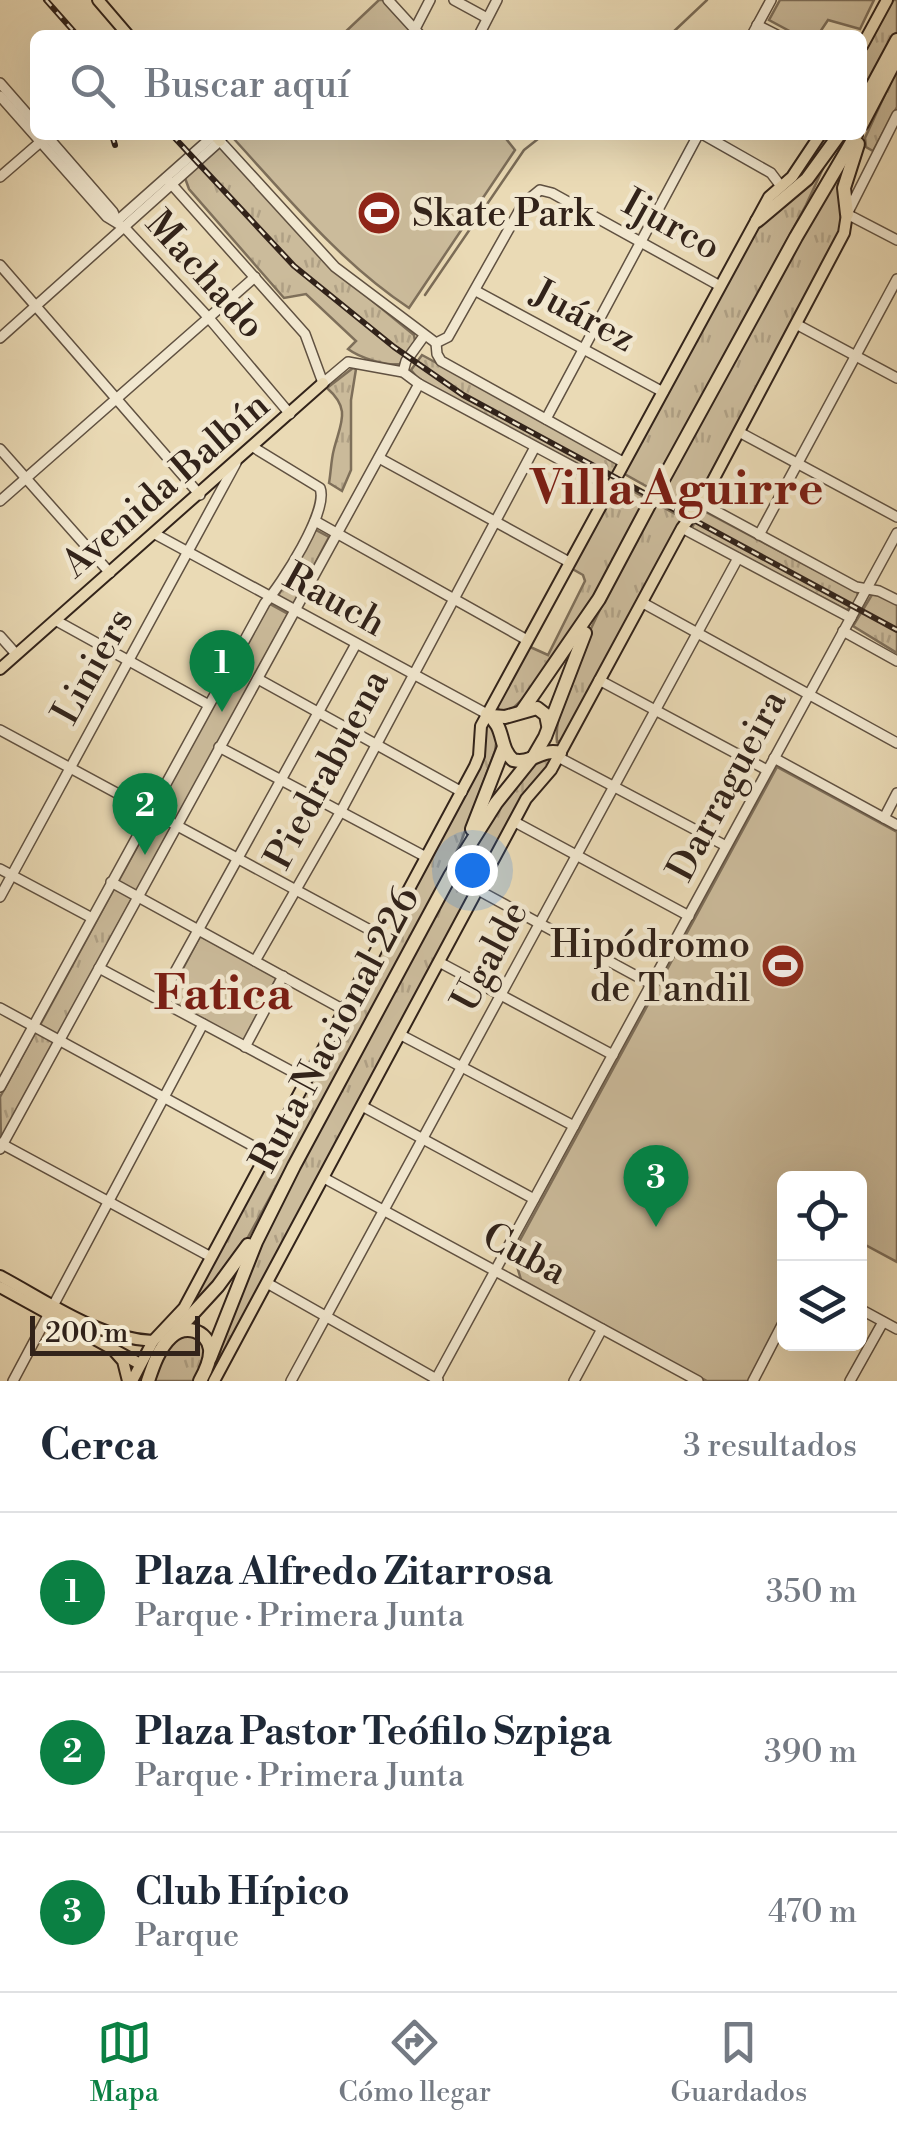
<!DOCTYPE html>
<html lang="es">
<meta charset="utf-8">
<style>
:root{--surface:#fff;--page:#f6f6f7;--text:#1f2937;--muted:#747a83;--line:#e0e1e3;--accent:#0b8043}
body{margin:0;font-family:"Libre Bodoni",serif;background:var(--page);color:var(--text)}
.controls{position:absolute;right:30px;bottom:30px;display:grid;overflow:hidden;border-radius:15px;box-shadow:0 10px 40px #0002}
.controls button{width:90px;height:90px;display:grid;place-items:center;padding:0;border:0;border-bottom:2px solid var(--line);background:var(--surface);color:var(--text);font:50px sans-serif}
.scale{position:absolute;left:30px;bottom:25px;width:170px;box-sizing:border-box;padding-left:10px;border:5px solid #32231a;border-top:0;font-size:28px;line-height:35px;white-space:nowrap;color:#32231a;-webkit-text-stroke:8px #f1e7cf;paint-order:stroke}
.you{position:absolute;left:472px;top:870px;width:35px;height:35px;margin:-25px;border:8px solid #fff;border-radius:50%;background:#1a73e8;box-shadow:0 0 0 15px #1a73e833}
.badge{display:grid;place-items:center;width:65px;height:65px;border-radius:50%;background:var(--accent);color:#fff;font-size:32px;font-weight:700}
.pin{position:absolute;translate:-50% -82px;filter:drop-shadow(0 2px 5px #0008)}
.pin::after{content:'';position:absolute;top:52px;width:35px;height:30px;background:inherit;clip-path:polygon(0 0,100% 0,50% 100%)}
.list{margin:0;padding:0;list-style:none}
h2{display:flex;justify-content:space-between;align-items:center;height:130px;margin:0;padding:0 40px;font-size:42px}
h2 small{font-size:32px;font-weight:400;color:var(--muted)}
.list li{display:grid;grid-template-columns:65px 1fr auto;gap:30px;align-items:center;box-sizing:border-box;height:160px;padding:0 40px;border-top:2px solid var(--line)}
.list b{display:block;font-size:38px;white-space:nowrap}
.list p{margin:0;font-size:32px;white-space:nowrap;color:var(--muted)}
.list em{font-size:32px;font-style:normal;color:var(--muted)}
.icon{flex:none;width:55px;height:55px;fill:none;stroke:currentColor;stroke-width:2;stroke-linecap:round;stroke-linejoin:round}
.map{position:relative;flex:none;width:897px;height:1381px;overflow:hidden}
.search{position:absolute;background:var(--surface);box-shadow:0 10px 40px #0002;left:30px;right:30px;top:30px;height:110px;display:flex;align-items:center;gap:25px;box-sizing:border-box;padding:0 35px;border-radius:15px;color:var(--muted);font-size:38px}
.sheet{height:610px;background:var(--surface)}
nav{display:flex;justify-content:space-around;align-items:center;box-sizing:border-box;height:140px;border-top:2px solid var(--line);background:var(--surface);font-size:28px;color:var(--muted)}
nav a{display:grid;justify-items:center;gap:5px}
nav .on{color:var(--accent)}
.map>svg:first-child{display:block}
.grass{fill:url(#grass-tufts);stroke:#7e6f5a;stroke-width:2.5}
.green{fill:#cbbb9b;stroke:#7e6f5a;stroke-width:2.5}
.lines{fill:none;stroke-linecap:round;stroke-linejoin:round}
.stream{stroke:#7b6c57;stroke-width:2.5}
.minor-casing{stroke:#605141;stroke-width:12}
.major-casing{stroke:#32231a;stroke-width:14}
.highway-casing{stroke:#32231a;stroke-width:16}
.minor{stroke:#f1e7cf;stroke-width:9}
.major{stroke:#eadab5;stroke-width:10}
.highway{stroke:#eadab5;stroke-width:12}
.rail-casing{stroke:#32231a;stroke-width:6}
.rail{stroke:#f1e7cf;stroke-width:2.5;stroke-dasharray:8;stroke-linecap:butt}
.highway-bridge-casing{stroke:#32231a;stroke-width:16;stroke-linecap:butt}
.highway-bridge{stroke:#eadab5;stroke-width:12}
.labels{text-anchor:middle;stroke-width:9;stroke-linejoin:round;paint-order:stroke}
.poi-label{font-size:38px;fill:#32231a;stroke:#f1e7cf;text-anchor:start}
.street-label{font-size:38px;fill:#32231a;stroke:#f1e7cf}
.district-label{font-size:48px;font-weight:bold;fill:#7a1f14;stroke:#f1e7cf}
</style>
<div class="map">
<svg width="897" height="1381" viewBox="0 0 897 1381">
<defs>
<pattern id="grass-tufts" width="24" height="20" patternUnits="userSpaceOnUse" patternTransform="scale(2.5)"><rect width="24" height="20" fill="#cbbb9b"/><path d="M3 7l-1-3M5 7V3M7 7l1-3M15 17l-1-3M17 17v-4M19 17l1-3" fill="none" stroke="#afa085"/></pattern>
</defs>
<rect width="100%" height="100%" fill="#eadab5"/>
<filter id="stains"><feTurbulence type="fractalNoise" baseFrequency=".002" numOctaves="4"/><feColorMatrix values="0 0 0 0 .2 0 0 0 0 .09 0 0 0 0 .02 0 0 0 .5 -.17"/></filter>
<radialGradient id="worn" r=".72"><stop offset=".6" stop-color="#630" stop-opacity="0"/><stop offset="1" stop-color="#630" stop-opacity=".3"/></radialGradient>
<g class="grass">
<path d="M891,0H897V32L862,91V53Z"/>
<path d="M897,68V107L873,151L866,147L865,138Z"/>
<path d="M221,144L330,266L414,335L415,341L400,364C386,366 360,358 348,349L356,341L306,294L284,298L189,189L185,178Z"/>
<path d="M855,144L840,192L841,231L692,508L687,509L621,472L756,228L831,151L806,205L668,460Z"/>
<path d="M422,355L615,460L617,468L610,481L420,381L411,370Z"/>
<path d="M353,368L356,369L351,400V470L342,491L329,483C331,472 331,460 334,449C341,422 351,409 327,388Z"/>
<path d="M616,482L681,517L682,524L563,740L557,742C551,690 628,556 654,505L528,694L508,713L500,712L497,706L528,646L548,655L585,581L583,575L569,567Z"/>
<path d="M702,510L857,592L859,599L847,610L691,529Z"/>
<path d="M314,529L329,537L292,607L277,598Z"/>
<path d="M873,593L897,604V653L853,626Z"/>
<path d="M491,725L497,738L495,751L461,842L434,899L247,1239L227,1267L183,1315L476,771L484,727Z"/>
<path d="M550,757L551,760L218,1366L221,1346L274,1212L454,878L501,804L536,762Z"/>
<path d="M115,887L133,897L58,1035L40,1025Z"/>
<path d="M36,1031L55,1042L1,1140L0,1097Z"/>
<path d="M181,1335L199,1337L207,1352L196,1381H152L161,1357Z"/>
</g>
<g class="green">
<path d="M379,0H386L416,35H342Z"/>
<path d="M780,0H874L860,29L828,20L818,35H797L769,20Z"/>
<path d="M238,135H503L515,150L409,308C341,263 289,199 234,139Z"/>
<path d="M268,603L288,614L176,821L156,811Z"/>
<path d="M777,767L897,832V1262L860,1242V1178H784V1312L749,1381H707L522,1283L513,1253Z"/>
<path d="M153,818L171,828L137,893L118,882Z"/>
<path d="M200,936L277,977L243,1042L166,1001Z"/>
</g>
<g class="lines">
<g class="stream">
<path d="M670,35L707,0"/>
<path d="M425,295L524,150L543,135"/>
</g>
<defs>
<g id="minor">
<path d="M388,0L420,35"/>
<path d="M454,0L487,18"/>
<path d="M757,25L777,35"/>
<path d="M415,29L430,0"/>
<path d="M479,35L497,0"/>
<path d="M752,35L771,0"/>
<path d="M0,83L35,123"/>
<path d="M0,96L107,217L125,228L208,317L290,414"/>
<path d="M897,115L847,214L897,240"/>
<path d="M46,135L113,212L117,221"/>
<path d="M704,135L771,173L780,185"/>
<path d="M0,177L45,138"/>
<path d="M166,178L305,334L323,383"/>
<path d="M117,221L214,135"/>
<path d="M0,265L200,495"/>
<path d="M476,291L663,392"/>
<path d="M796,324L897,378"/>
<path d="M0,338L220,141L335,267L436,343"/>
<path d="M436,343L448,337L523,204L540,190L552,193L720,286"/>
<path d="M436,343L437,354L441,361L623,462"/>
<path d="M403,372L406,361L424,336"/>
<path d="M323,383L348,362L403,372L419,384L609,486"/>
<path d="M546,419L698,135"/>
<path d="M739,432L897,517"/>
<path d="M0,449L110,573"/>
<path d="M379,458L569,562"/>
<path d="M0,501L255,277"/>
<path d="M701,503L856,587L879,591L897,600"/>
<path d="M315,521L527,640"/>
<path d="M682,528L851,618"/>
<path d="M155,534L487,714"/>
<path d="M759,535L897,279"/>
<path d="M643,603L897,743"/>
<path d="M55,620L207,704"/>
<path d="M843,631L897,661"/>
<path d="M0,636L16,654"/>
<path d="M258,679L462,792"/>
<path d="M599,680L767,770"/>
<path d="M0,730L383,937"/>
<path d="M219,747L426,857"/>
<path d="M558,757L726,846"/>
<path d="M774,758L897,825"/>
<path d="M884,818L897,793"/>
<path d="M515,822L689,916"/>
<path d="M0,869L92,918"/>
<path d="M111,882L344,1010"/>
<path d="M478,890L651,984"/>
<path d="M0,897L236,463"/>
<path d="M255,961L341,811L535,447"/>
<path d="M439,962L613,1055"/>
<path d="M99,968L306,1079"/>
<path d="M159,1001L356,644"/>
<path d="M0,1008L266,1153"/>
<path d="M401,1035L574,1126"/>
<path d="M245,1047L283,976"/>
<path d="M0,1087L265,603C281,585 329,511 320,488L253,447"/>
<path d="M362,1106L534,1199"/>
<path d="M0,1143L211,1257"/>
<path d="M0,1149L419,384"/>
<path d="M324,1178L698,1381"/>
<path d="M267,1283L438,1380"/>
<path d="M860,1309L897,1329"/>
<path d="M13,1381L203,1024"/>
<path d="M291,1381L738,558"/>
<path d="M435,1381L897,533"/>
<path d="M574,1381L602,1329"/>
<path d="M753,1381L784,1321"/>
<path d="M850,1381L883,1322"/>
</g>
<g id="major">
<path d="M98,0L128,35"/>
<path d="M862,46L887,0"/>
<path d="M215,135L220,141"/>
<path d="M0,669L323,383"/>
<path d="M0,1276C49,1302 97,1338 153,1341"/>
<path d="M0,1287L140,1364"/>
<path d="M115,1352L123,1361L128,1381"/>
<path d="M132,1381L153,1341L184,1308L475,766L479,756L481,726L769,197L792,177L820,135"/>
<path d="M214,1381L526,799L551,770L682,528L701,503L844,233L847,214"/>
</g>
<g id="highway">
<path d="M862,105L897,40"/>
<path d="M862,124L897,57"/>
<path d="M847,214L844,188L858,144"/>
<path d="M757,221L807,179L839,135"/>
<path d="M659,487L796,237L856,135"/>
<path d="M522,711L599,599L650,503"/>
<path d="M487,714C506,727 498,747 513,760C531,765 541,748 560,753"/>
<path d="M491,716L505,717L537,708L546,715L548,725"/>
<path d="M534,756L545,737L585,633"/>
<path d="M472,829L504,747"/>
<path d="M173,1335L218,1286L248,1245"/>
<path d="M210,1358L256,1242L294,1166L450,876L496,803L532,758"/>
<path d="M148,1381C153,1366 159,1348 171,1337C185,1324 207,1330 210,1349C211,1360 205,1372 200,1381"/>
</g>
</defs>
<use href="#minor" class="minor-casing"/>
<use href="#major" class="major-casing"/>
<use href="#highway" class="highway-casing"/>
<use href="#minor" class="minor"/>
<use href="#major" class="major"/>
<use href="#highway" class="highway"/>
<defs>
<g id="rail">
<path d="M46,0L77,35"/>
<path d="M112,135L115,145"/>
<path d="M172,135L294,266L394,347L463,395L897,630"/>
</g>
</defs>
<use href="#rail" class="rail-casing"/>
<use href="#rail" class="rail"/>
<defs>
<path id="highway-bridge" d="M650,503L659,487"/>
</defs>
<use href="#highway-bridge" class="highway-bridge-casing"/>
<use href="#highway-bridge" class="highway-bridge"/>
</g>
<defs>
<symbol id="stadium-disc" viewBox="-11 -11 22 22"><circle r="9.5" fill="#8f2418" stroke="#f1e7cf"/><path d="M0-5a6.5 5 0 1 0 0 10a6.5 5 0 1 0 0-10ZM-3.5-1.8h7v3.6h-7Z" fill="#fff"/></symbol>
</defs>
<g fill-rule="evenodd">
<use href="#stadium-disc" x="354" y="188" width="50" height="50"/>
<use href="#stadium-disc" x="758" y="941" width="50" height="50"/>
</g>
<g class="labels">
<g class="poi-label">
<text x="412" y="226">Skate Park</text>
<text x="750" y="957" text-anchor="end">Hipódromo<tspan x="750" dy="44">de Tandil</tspan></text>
</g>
<g class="street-label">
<text transform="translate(672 224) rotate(29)" y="13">Ijurco</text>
<text transform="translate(206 274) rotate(48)" y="13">Machado</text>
<text transform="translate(584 315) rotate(28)" y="13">Juárez</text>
<text transform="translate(165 484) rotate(-41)" y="13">Avenida Balbín</text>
<text transform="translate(335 599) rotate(29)" y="13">Rauch</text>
<text transform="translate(92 666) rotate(-61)" y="13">Liniers</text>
<text transform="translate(326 769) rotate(-62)" y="13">Piedrabuena</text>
<text transform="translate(726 785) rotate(-62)" y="13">Darragueira</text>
<text transform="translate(489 956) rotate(-62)" y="13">Ugalde</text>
<text transform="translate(334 1029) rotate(-62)" y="13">Ruta Nacional 226</text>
<text transform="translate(525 1253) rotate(28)" y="13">Cuba</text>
</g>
<g class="district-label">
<text x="677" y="504">Villa Aguirre</text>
<text x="223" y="1009">Fatica</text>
</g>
</g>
<rect width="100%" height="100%" filter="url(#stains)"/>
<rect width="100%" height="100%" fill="url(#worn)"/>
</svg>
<div class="controls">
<button><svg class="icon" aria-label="locate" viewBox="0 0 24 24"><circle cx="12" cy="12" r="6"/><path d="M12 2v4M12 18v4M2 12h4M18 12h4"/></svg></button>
<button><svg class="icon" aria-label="layers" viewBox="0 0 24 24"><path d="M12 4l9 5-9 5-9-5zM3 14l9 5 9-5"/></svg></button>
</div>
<div class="scale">200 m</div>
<div class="you"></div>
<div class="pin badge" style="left:222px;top:712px">1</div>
<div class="pin badge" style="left:145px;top:855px">2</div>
<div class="pin badge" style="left:656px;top:1227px">3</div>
<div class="search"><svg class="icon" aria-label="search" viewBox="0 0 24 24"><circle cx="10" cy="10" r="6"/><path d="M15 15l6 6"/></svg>Buscar aquí</div>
</div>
<section class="sheet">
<h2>Cerca<small>3 resultados</small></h2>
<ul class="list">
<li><span class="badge">1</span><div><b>Plaza Alfredo Zitarrosa</b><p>Parque · Primera Junta</p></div><em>350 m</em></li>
<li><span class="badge">2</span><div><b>Plaza Pastor Teófilo Szpiga</b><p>Parque · Primera Junta</p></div><em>390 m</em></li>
<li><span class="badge">3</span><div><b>Club Hípico</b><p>Parque</p></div><em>470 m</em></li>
</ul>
</section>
<nav>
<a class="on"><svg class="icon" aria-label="map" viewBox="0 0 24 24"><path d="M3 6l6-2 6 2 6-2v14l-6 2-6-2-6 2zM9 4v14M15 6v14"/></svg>Mapa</a>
<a><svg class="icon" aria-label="directions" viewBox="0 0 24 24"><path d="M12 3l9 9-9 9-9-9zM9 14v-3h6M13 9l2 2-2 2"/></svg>Cómo llegar</a>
<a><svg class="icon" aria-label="saved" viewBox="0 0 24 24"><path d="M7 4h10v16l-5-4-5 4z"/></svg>Guardados</a>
</nav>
